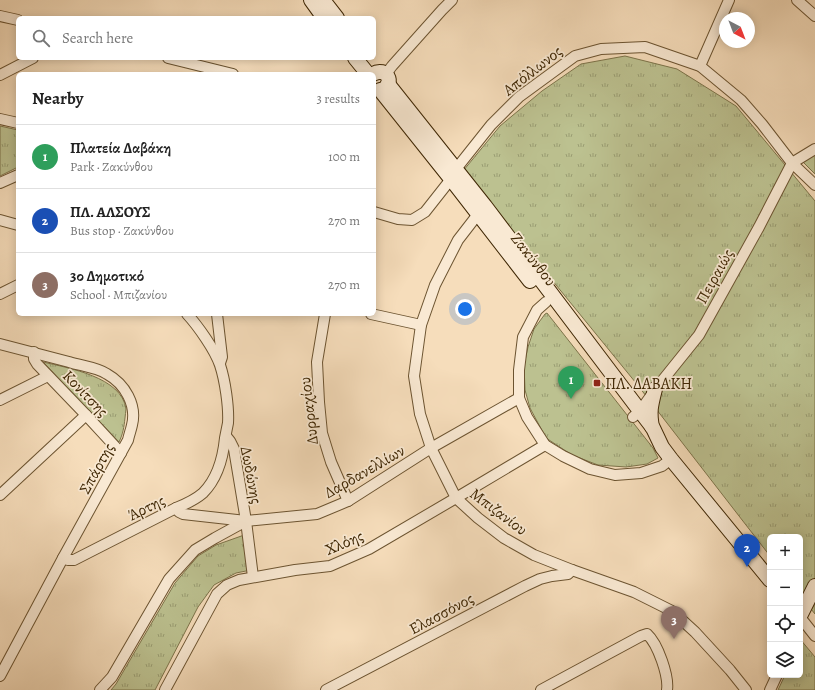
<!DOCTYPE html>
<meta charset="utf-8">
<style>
:root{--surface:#fff;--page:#f6f6f6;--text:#222;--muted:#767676;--line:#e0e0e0;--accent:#0f766e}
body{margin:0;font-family:Alegreya,serif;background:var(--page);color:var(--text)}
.controls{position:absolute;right:12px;bottom:12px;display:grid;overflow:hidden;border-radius:6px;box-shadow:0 2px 10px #0003}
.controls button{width:36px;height:36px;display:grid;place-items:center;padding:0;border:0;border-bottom:1px solid var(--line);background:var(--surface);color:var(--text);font:20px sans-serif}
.compass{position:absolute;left:719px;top:12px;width:36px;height:36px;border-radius:50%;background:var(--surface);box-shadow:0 2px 10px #0003;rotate:138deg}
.you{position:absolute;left:465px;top:309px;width:14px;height:14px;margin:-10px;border:3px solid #fff;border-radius:50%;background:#1a73e8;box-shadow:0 0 0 6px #1a73e833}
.badge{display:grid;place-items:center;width:26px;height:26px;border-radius:50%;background:var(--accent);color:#fff;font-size:13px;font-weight:700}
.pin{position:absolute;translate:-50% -33px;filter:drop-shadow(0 1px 2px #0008)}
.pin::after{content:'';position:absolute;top:21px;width:14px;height:12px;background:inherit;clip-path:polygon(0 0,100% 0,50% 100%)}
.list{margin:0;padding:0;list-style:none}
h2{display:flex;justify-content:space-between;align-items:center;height:52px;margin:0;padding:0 16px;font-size:17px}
h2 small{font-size:13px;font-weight:400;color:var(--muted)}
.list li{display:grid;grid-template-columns:26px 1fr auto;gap:12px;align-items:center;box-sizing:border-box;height:64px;padding:0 16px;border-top:1px solid var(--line)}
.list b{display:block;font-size:15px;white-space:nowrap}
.list p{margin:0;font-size:13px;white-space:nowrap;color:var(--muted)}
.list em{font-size:13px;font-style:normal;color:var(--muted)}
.icon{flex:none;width:22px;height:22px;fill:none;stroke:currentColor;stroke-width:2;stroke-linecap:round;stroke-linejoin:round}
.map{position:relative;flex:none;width:815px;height:690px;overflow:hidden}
.search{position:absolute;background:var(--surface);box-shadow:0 2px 10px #0003;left:16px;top:16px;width:360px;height:44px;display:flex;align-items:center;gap:10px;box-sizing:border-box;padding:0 14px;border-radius:6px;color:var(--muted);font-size:15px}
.panel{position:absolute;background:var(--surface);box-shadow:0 2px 10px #0003;left:16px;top:72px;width:360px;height:244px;border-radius:6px}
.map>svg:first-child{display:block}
.grass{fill:url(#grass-tufts);stroke:#7d744a}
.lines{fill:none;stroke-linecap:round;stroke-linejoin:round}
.street-casing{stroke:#6c5431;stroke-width:12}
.secondary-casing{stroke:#3e2603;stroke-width:16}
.street{stroke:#f9e9d3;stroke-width:10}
.secondary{stroke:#f9e9d3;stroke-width:14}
.poi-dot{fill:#8f2418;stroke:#f9e9d3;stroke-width:1.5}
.labels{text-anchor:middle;stroke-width:3.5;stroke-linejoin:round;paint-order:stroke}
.street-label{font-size:16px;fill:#3e2603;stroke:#f9e9d3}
.poi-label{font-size:16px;fill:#3e2603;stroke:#f9e9d3;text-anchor:start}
</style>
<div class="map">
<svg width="815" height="690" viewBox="0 0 815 690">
<defs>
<pattern id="grass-tufts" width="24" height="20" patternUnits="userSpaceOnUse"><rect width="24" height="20" fill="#bcc190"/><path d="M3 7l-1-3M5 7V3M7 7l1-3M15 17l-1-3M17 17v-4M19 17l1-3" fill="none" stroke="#9a9d73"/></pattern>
</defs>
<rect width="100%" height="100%" fill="#f6ddbb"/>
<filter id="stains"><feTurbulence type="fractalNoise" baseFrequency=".005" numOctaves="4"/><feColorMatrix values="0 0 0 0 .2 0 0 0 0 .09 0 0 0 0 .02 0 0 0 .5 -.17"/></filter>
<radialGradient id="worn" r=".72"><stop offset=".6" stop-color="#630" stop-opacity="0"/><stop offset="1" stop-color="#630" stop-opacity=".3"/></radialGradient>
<g class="grass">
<path d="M625,56L677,69L736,106L815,201V614L800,595V537H770V556L636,383L463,171L500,126L542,91L581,64Z"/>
<path d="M0,126L18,130V167L0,176Z"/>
<path d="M815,151V174L801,160Z"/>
<path d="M547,313L653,448L658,458L647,464L626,467L598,465L572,455L546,438L530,408L525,390L524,365L528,347L534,329L545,314Z"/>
<path d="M43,362C68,368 122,377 126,409C126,412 125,415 125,418C124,427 123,434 119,442Z"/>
<path d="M247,534L256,569L236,573L214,585L198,607L155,690H111L116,684L175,583L198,556L216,545Z"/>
<path d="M800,639L815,657V690H778L785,675H800Z"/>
</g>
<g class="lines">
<defs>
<g id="street">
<path d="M797,0L815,16"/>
<path d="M0,16L18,20"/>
<path d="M168,58L233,74"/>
<path d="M700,66L729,0"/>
<path d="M386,74L392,66L442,10L452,0"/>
<path d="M0,75L33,58"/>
<path d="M0,119L18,123"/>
<path d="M0,183L18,175"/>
<path d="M482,209L458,240L435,285L421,325L414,376L420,414L431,448L456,498L478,518L504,538L534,555L572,570L634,592L672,611L695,632L730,670L746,690"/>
<path d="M374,212L398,219L412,220L425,212L451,179L456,169L491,125L519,97L575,56L601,49L645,47L700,66L741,100L762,124L792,163L815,185"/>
<path d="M0,220L18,225"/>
<path d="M0,294L18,285"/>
<path d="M546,302L537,310L523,337L519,370V398L527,417L545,445L563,456L590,469L615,475L641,473L662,466L671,459"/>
<path d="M217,314L222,357L220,363"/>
<path d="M325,314L317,362L319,402L322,433L331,462L348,501"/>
<path d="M371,314L421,325"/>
<path d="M0,344C23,350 46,356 69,362C81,366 96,367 107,374C125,384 137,405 132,425C131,430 129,435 128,440L63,558L0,676"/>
<path d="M34,352V359L37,364L86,415L121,453"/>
<path d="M0,400L48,376"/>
<path d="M633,417L640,411L658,386L699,335L759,227L792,163L815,149"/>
<path d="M226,436L230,441L234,449L246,521L253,577"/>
<path d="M0,495L86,415"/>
<path d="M176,508L179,512L183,514L246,521"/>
<path d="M63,558L68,560H74L176,508C186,504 195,500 203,493C218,478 223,458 225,438C226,433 227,428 228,423C229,407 225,380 220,365C215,350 198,326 187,314"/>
<path d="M800,618V617L815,636"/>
<path d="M100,690L112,677L169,579L195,550L215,538L246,521L317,514L348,501L431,448L519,398"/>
<path d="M165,690L217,594L227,585L239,580L295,570L330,566L369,549L456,498L545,445"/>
<path d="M326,690L525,586L540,579L552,576L568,574L572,570"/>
<path d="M541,690L641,636L647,634C658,644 669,676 667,690"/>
<path d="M770,690L777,675"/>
</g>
<g id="secondary">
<path d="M311,0L324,18"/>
<path d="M323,0L337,18"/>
<path d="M355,58L368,74"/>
<path d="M373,74C386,66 396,83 382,90"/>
<path d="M388,84L485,206L640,411L653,428L662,447L671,459L770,580"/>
<path d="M380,90L451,179L530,281"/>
<path d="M652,427C649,411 651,405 655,389"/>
<path d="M800,616L815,586"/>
</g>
</defs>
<use href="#street" class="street-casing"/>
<use href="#secondary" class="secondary-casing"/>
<use href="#street" class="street"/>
<use href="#secondary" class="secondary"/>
</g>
<rect class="poi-dot" x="593" y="379" width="8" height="8" rx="2"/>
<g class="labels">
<g class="street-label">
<text transform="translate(532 70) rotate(-38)" y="6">Απόλλωνος</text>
<text transform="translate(534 259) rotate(52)" y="6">Ζακύνθου</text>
<text transform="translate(714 276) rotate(-61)" y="6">Πειραιώς</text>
<text transform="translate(86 393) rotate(46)" y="6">Κονίτσης</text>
<text transform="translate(308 411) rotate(-97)" y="6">Δυρραχίου</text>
<text transform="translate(96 468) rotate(-61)" y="6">Σπάρτης</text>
<text transform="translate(364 471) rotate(-30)" y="6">Δαρδανελλίων</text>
<text transform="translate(252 475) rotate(79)" y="6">Δωδώνης</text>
<text transform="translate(146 507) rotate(-26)" y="6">Άρτης</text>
<text transform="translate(499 511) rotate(37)" y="6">Μπιζανίου</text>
<text transform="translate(344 542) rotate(-23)" y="6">Χλόης</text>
<text transform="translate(441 613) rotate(-28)" y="6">Ελασσόνος</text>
</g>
<g class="poi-label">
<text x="605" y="389">ΠΛ. ΔΑΒΑΚΗ</text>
</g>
</g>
<rect width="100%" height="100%" filter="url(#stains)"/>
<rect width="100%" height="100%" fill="url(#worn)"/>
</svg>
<div class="controls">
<button>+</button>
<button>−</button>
<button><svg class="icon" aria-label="locate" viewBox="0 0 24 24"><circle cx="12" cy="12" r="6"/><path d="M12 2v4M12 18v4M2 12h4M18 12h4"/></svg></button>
<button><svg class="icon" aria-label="layers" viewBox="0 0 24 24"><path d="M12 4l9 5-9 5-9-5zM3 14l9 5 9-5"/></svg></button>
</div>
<svg class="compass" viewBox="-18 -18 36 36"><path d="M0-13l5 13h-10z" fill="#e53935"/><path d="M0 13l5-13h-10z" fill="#767676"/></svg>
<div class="you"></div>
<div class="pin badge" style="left:571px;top:399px;background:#2e9e5b">1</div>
<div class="pin badge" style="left:747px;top:567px;background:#1a4fb4">2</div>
<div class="pin badge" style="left:674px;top:639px;background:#8d6e63">3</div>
<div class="search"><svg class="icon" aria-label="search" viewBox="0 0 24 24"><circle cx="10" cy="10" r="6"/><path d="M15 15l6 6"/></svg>Search here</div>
<section class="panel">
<h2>Nearby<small>3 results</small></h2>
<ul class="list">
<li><span class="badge" style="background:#2e9e5b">1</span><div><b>Πλατεία Δαβάκη</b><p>Park · Ζακύνθου</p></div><em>100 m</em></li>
<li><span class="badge" style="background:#1a4fb4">2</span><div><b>ΠΛ. ΑΛΣΟΥΣ</b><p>Bus stop · Ζακύνθου</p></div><em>270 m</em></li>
<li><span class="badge" style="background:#8d6e63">3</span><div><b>3ο Δημοτικό</b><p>School · Μπιζανίου</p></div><em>270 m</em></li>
</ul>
</section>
</div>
